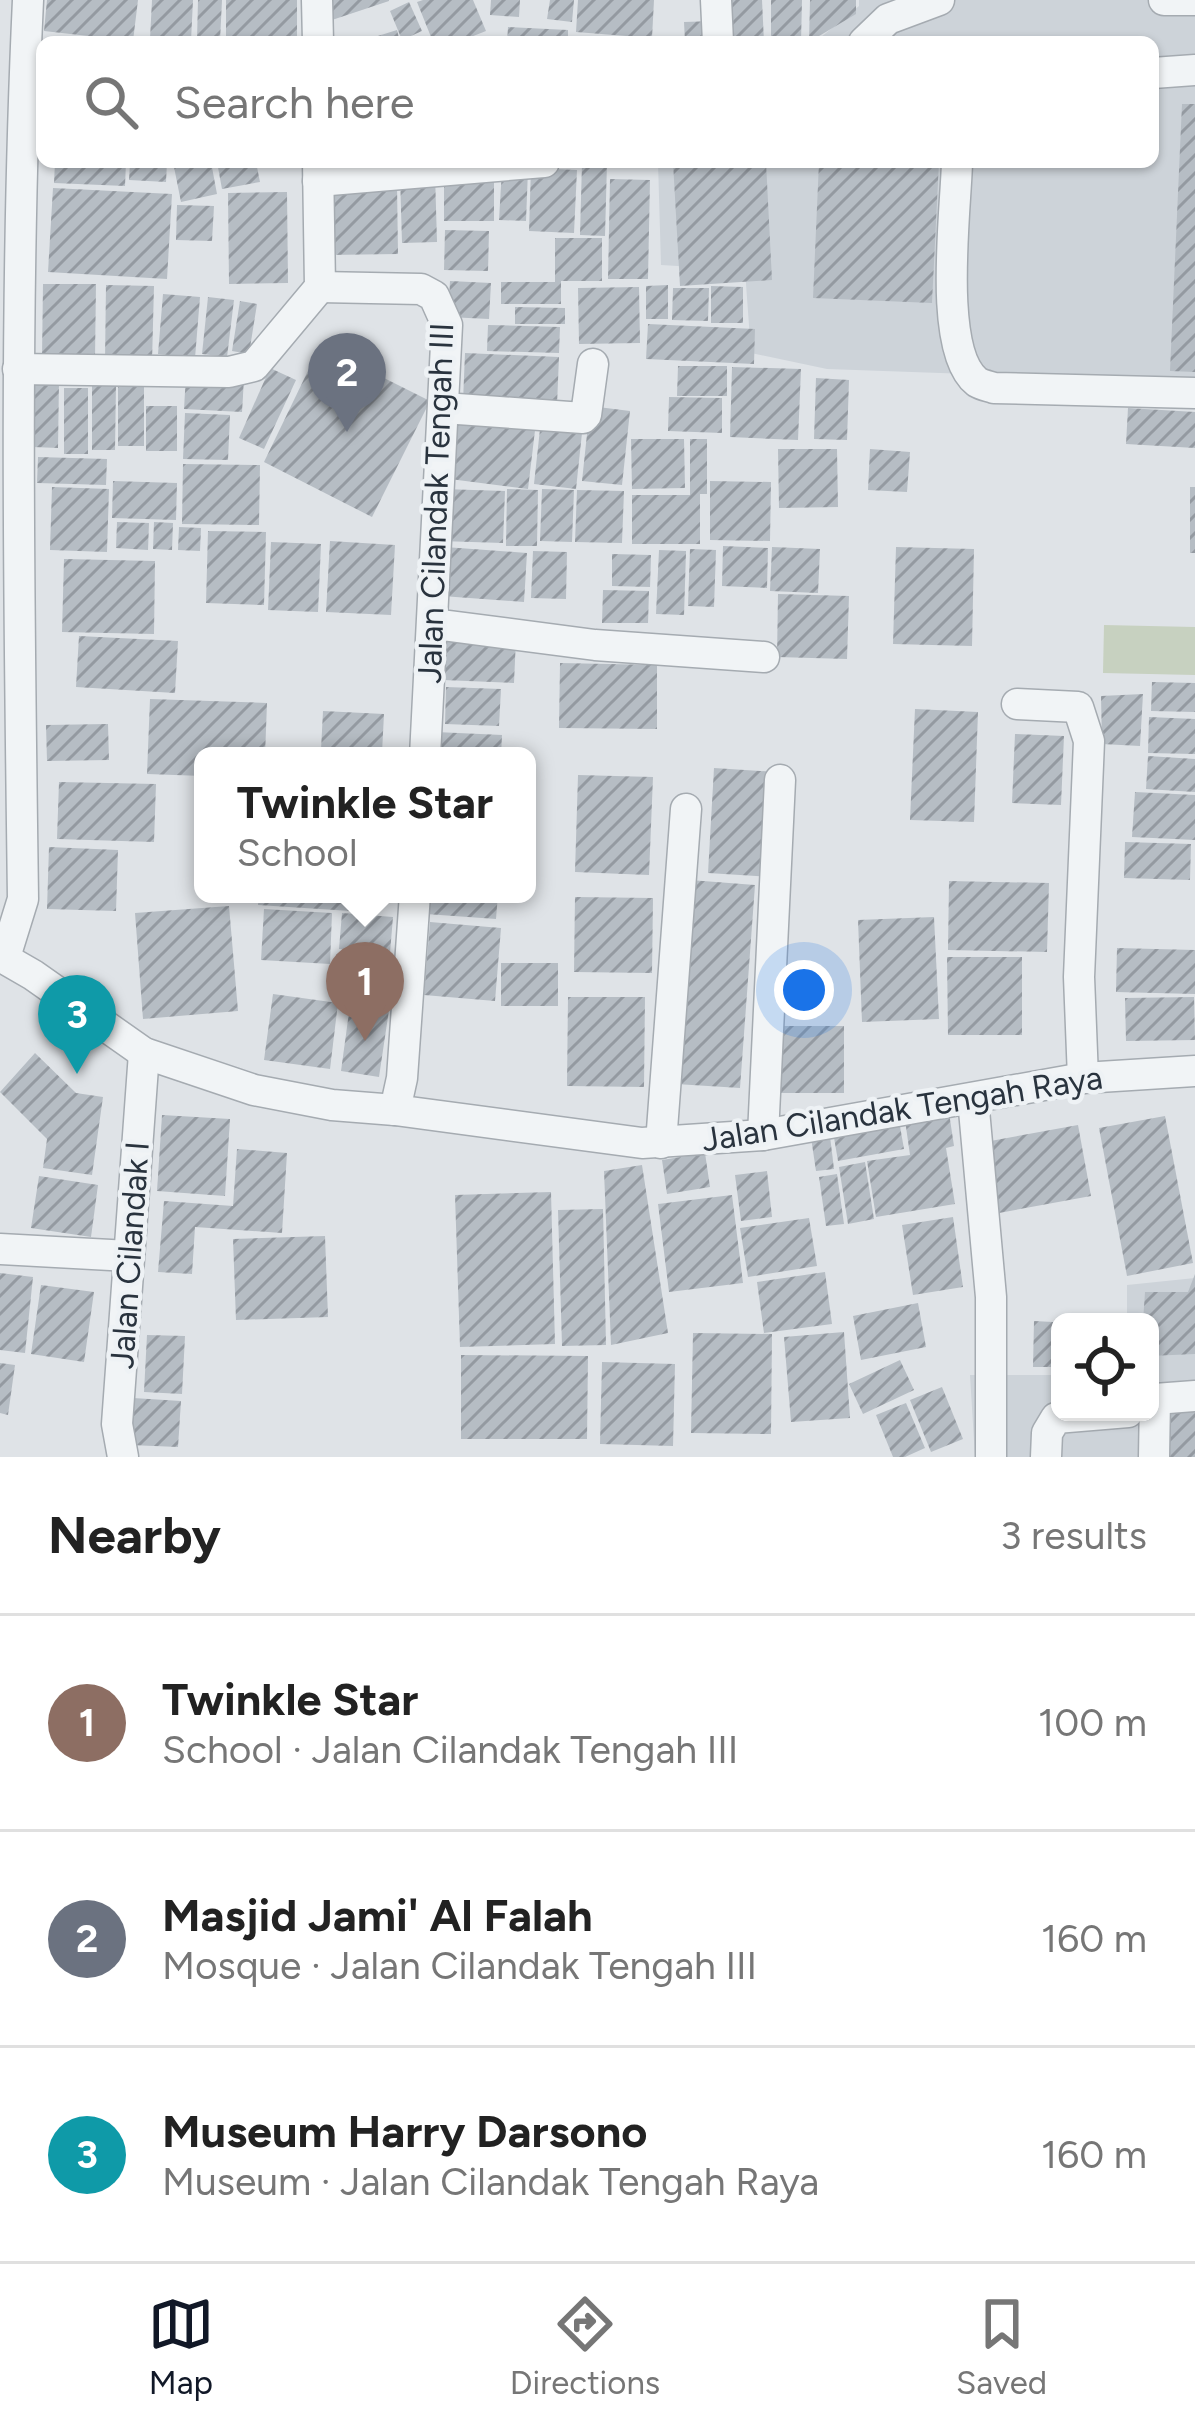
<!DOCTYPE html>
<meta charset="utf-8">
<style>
:root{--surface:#fff;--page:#f6f6f6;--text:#222;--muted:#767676;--line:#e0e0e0;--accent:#111827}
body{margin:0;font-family:Figtree,sans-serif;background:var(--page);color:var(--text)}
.controls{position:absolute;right:36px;bottom:36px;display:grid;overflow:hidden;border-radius:18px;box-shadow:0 3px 9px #0004}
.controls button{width:108px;height:108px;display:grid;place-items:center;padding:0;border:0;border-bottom:3px solid var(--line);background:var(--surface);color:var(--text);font:60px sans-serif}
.you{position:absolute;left:804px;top:990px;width:42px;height:42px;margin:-30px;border:9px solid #fff;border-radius:50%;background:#1a73e8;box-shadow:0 0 0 18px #1a73e833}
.badge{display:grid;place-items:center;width:78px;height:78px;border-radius:50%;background:var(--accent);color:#fff;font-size:39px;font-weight:700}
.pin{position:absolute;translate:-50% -99px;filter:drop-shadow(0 3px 6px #0008)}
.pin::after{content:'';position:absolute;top:63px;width:42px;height:36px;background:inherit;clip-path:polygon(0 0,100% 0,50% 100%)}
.popup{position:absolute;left:194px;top:747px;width:342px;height:156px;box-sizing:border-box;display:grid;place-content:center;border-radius:18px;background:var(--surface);filter:drop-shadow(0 3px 9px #0005);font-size:39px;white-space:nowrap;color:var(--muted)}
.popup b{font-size:45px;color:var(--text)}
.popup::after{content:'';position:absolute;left:50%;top:100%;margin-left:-24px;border:24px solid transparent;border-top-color:var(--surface)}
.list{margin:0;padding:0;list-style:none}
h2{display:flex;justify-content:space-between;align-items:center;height:156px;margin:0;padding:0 48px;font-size:51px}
h2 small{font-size:39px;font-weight:400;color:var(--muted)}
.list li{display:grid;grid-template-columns:78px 1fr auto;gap:36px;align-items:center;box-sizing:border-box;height:216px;padding:0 48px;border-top:3px solid var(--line)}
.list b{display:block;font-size:45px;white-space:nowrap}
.list p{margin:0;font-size:39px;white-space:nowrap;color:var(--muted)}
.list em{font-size:39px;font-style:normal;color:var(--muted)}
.icon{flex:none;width:66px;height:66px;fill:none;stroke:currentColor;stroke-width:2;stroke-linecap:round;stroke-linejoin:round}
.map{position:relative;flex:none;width:1195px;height:1457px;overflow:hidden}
.search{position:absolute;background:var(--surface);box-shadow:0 3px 9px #0004;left:36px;right:36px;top:36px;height:132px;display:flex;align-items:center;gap:30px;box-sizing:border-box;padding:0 42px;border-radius:18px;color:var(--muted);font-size:45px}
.sheet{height:804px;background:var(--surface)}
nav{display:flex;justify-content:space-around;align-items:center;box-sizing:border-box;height:168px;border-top:3px solid var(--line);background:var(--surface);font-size:33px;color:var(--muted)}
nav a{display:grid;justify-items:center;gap:6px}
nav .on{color:var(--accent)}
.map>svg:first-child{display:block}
.built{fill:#cdd3d9}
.park{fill:#c7d1c0}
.building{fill:url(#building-hatch)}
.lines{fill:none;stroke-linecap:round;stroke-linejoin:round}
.minor-casing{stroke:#a5abb1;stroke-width:33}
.minor{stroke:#f1f4f6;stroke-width:30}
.labels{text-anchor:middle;stroke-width:9;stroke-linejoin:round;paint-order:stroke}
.street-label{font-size:33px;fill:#29333e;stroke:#eef2f5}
</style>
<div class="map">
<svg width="1195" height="1457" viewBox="0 0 1195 1457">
<defs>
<pattern id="building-hatch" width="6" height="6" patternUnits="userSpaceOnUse" patternTransform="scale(3)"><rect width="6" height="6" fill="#b6bdc4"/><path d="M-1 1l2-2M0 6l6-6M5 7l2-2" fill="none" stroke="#949aa1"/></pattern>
</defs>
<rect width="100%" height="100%" fill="#dfe3e7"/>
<g class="built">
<path d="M859,0H1195V382L827,369L751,353L745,270L661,265L658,162H1153V42H815L859,6Z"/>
<path d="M1195,1278V1457H975L970,1375H1060V1412H1150V1322H1127V1285Z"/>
</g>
<path class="park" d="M1104,625L1195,627V675L1103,673Z"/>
<g class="building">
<path d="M47,0H138L133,41L44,31Z"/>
<path d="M152,0H193L191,41L150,39Z"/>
<path d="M198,0H222L220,41L197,40Z"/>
<rect x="226" y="0" width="71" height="42"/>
<path d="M324,0H389V1L323,23Z"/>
<path d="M423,0H473L486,31L458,42H433L417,2Z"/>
<path d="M491,0H520L519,17L490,15Z"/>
<path d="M550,0H574L572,22L547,19Z"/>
<path d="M578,0H654L652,38L576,32Z"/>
<path d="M728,0H762L764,42H730Z"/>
<path d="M771,0H802L801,42H771Z"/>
<path d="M810,0H856V14L809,42Z"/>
<path d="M409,2L422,31L402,40L390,11Z"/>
<path d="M714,21L715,42H685L684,22Z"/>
<path d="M508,27L568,30V42H507Z"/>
<path d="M397,30L400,42H363L362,41Z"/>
<path d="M1182,104H1195V372L1170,371Z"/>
<path d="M55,162H126L125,186L54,183Z"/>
<path d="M130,162H167L166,182L129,180Z"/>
<path d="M173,162H211L217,194L181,202Z"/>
<path d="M217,162H256L260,182L222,189Z"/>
<path d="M673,162H766L772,280L680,286Z"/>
<path d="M819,162H939L932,303L813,298Z"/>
<path d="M582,163H607L605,236L580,235Z"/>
<path d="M531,168L577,170L574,233L529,231Z"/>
<path d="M502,169L528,170L526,221L499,220Z"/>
<rect x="444" y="170" width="50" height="51"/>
<path d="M435,174L437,242L402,243L400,175Z"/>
<path d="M610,179L650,180L648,279H608Z"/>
<path d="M397,185L398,254L328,255L327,186Z"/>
<path d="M53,188L172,194L167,279L48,272Z"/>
<path d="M287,192L288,283L229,284L228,193Z"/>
<path d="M177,205L214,206L212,241L176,240Z"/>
<path d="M445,230L489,231L488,271L444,270Z"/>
<path d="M555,238H602V281H561V304H501V282H555Z"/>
<path d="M450,281L491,283L489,319L448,317Z"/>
<path d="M43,284H96L95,358L42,357Z"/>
<path d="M106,285L154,286L152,362L105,361Z"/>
<path d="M668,285V319H646V286Z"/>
<path d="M711,286L743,287V323H711Z"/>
<path d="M639,287L640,343L579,344L578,288Z"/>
<path d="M673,288H709L708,321L672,320Z"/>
<path d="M163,294L200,297L195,358L158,354Z"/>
<path d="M208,297L234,300L227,357L202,354Z"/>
<path d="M240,301L257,304L249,354L232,351Z"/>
<path d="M515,307L565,308V324H515Z"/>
<path d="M648,324L755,329L754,364L646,359Z"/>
<path d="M488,325L560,327L559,353L487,351Z"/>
<path d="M320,346L430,401L372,517L264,462Z"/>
<path d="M465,353L559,357L557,405L463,402Z"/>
<path d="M678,366H727V396H677Z"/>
<path d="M732,367L801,369L798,440L730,437Z"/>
<path d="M270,368L296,380L264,449L239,438Z"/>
<path d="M186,375L244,379L242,412L184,409Z"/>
<path d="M816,378L849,380L847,440L814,439Z"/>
<path d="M34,381H59L58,448L33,447Z"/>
<path d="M92,384H116L115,450H92Z"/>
<rect x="118" y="387" width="26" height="59"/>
<rect x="64" y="388" width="24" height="66"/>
<path d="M669,397L722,398V433L668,431Z"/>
<rect x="146" y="406" width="31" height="45"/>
<path d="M590,406L630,411L622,485L582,481Z"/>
<path d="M1128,408L1195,412V448L1126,444Z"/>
<path d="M451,411L536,422L528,489L442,478Z"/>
<path d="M185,413L230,415L228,460L183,459Z"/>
<path d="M540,429L582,433L576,489L534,484Z"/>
<path d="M631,439H684L685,488L632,489Z"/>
<path d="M690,439H707V494H700V544H632V495H690Z"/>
<path d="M778,449H837L838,507L779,508Z"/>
<path d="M870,449L910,452L907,492L868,490Z"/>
<path d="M38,457L107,459L106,485L37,483Z"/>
<path d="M183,464L260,465L259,525L182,524Z"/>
<path d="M113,481L177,483L176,520L112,518Z"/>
<path d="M710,481L771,482L770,541L710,540Z"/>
<path d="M52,487L109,489L107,552L50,550Z"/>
<rect x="1190" y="487" width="5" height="66"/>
<path d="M442,489L505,491L503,543L440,541Z"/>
<path d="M507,489L538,490L537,546H506Z"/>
<path d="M542,489L574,490L572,542L540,541Z"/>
<path d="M577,490L624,491L622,543L575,542Z"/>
<path d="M117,522L149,523L148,550L116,548Z"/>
<path d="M154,522L173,523L172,550L153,549Z"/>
<path d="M179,527L201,528L200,551L178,550Z"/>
<path d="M208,531L266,532L264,605L206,603Z"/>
<path d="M330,541L395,545L391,615L326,612Z"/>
<path d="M271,542L321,544L318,612L268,610Z"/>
<path d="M723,546L768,548L767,588L722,586Z"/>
<path d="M445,547L527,553L524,602L442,596Z"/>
<path d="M772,547L820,549L818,593L770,591Z"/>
<path d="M896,547L974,549L972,646L893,644Z"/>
<path d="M690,549L716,550L714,607L688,606Z"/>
<path d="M659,550L686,551L684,615L656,614Z"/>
<path d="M533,551L567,552L566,599L531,598Z"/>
<path d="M612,554L651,555L650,587L612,586Z"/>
<path d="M64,559L155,561L154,634L62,632Z"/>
<path d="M603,590L649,591L648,623H602Z"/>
<path d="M778,594L849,596L847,659L777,657Z"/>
<path d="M444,635L516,638L514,683L443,680Z"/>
<path d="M79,636L178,641L175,693L76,687Z"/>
<path d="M560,663L657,665V729L559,728Z"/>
<path d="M1152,682L1195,683V712L1151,711Z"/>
<path d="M446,687L501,689L499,726L445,724Z"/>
<path d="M1143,694L1140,746L1102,744L1101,696Z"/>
<path d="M150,699L267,703L265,756H203V776L147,774Z"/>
<path d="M915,709L978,712L974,822L910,820Z"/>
<path d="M323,711L384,714L382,753L321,750Z"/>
<path d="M1149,717L1195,719V754L1148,753Z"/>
<path d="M108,724L109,760L47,761L46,725Z"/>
<path d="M436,732L502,735L501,756H435Z"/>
<path d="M1015,734L1064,736L1061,805L1012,803Z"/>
<path d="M1148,756L1195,759V792L1146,789Z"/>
<path d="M714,768L777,772L772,877L708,873Z"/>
<path d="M578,775L653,777L649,875L575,872Z"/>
<path d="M59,782L156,784L154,842L57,839Z"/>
<path d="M1135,792L1195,795V840L1132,837Z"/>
<path d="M1125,842L1191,844L1190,880L1124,878Z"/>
<path d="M49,847L118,850L116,911L47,909Z"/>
<path d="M690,880L755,885L740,1088L676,1084Z"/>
<path d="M949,881L1049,883L1047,952L948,950Z"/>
<path d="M259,894H367L366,912L258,905Z"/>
<path d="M428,894H498L496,919L426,914Z"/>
<path d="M575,897L653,898L652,973L574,972Z"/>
<path d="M229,906L238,1011L143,1019L135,913Z"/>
<path d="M264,909L332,913L330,964L261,960Z"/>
<path d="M342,913L393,917L390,953L339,949Z"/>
<path d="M934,917L939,1019L862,1022L858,920Z"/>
<path d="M430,922L501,928L495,1001L424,995Z"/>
<path d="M1117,948L1195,950V994L1116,992Z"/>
<path d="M336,954L385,956L383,996L334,995Z"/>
<path d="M947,957H1022V1035H948Z"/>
<rect x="501" y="963" width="57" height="43"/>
<path d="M273,994L338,1003L330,1069L264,1060Z"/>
<path d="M568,997H645L644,1087L567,1086Z"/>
<path d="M1194,997L1195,1040L1126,1041L1125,998Z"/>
<path d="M350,1005L389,1010L379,1077L341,1071Z"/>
<rect x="772" y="1026" width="72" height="67"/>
<path d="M35,1053L76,1093L103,1097L92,1175L43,1168L47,1139L0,1092Z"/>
<path d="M948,1106L954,1146L946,1148L955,1204L876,1217L867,1161L910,1155L904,1113Z"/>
<path d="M162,1115L230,1119L225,1196L157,1191Z"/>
<path d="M898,1115L904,1149L838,1161L832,1126Z"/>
<path d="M1165,1116L1193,1263L1127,1276L1099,1128Z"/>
<path d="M1078,1125L1091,1196L999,1213L985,1142Z"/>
<path d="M829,1128L834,1169L816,1171L810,1131Z"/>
<path d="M237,1149L287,1153L282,1233L195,1227L192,1274L158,1272L164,1201L233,1206Z"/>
<path d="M705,1153L710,1187L667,1194L662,1160Z"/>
<path d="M865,1162L874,1219L848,1224L839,1167Z"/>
<path d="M642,1165L668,1333L611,1345L604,1171Z"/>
<path d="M767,1171L772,1217L741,1221L735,1175Z"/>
<path d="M837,1174L844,1224L826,1226L819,1177Z"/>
<path d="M39,1176L98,1185L91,1237L31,1228Z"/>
<path d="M551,1192L555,1344L460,1347L455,1195Z"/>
<path d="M732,1195L743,1283L669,1292L658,1204Z"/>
<path d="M603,1209L606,1345L562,1346L558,1210Z"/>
<path d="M953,1217L963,1287L913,1295L902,1225Z"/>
<path d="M809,1218L817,1266L748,1277L740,1228Z"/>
<path d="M325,1236L328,1317L236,1320L233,1239Z"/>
<path d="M825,1272L832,1324L764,1333L757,1282Z"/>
<path d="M0,1273L33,1277L25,1353L0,1350Z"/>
<path d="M1195,1274V1354L1150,1356V1322H1143L1145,1292H1188Z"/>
<path d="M41,1285L94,1292L84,1362L31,1354Z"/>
<path d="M918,1303L926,1347L861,1360L853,1316Z"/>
<path d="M1034,1321L1053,1322L1052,1367H1033Z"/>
<path d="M844,1332L850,1418L791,1422L784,1337Z"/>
<path d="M693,1333L772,1334L771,1434L691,1433Z"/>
<path d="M147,1335L185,1336L182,1394L144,1392Z"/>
<path d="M461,1355L588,1356L587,1439H461Z"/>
<path d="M900,1360L914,1390L863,1414L849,1384Z"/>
<path d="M602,1362L675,1364L673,1446L600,1444Z"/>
<path d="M0,1363L15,1365L8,1415L0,1413Z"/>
<path d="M942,1387L963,1439L931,1452L910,1400Z"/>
<path d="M133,1398L181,1401L178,1447L130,1445Z"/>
<path d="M906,1403L925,1448L905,1457H893L876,1415Z"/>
<rect x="1164" y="1404" width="31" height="53"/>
</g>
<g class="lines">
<defs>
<g id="minor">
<path d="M317,0L318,42"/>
<path d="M716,0L718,42"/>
<path d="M1164,0H1195"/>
<path d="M864,42L888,19L939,0"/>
<path d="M1153,73L1195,70"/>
<path d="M957,162C956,209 937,351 977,382C982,385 988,386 994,388L1195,393"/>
<path d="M318,181L544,162"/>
<path d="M320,287L421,289L434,296L447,325L425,756"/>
<path d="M18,369L229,372L254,366L320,287L318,162"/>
<path d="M444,408L583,418L586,415L593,364"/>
<path d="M434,624L595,645L764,657"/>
<path d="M1017,704L1078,707L1089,741L1079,977L1083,1078"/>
<path d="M0,956L33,975L144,1053L254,1090L332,1105L395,1110L642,1143L763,1135L1083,1078L1195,1071"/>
<path d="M5,957L23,899C19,599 14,300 28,0"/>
<path d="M973,1099L991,1297V1457"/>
<path d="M395,1110L402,1078L415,894"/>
<path d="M763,1135L780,780"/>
<path d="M661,1143L686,809"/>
<path d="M0,1249L129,1256"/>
<path d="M123,1457L117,1424L144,1053"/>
<path d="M1046,1457L1047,1433L1056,1418L1128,1412"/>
<path d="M1154,1457L1155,1399L1195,1396"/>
</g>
</defs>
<use href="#minor" class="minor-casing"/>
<use href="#minor" class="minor"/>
</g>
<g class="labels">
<g class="street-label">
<text transform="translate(435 503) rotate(-88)" y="12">Jalan Cilandak Tengah III</text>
<text transform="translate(902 1108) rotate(-9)" y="12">Jalan Cilandak Tengah Raya</text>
<text transform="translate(129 1255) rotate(-86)" y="12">Jalan Cilandak I</text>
</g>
</g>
</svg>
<div class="controls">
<button><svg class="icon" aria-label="locate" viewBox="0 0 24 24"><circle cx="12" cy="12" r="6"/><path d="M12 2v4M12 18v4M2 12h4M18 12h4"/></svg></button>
</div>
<div class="you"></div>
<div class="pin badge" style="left:365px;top:1041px;background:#8d6e63">1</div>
<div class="popup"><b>Twinkle Star</b>School</div>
<div class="pin badge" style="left:347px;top:432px;background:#6b7280">2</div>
<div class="pin badge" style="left:77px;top:1074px;background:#0f9aa8">3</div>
<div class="search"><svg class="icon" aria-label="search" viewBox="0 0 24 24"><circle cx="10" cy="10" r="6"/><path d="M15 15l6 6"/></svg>Search here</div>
</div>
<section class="sheet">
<h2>Nearby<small>3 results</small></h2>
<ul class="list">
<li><span class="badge" style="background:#8d6e63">1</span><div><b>Twinkle Star</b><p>School · Jalan Cilandak Tengah III</p></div><em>100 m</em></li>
<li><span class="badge" style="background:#6b7280">2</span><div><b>Masjid Jami' Al Falah</b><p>Mosque · Jalan Cilandak Tengah III</p></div><em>160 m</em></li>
<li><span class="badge" style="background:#0f9aa8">3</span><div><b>Museum Harry Darsono</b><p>Museum · Jalan Cilandak Tengah Raya</p></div><em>160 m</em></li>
</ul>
</section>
<nav>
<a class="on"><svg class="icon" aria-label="map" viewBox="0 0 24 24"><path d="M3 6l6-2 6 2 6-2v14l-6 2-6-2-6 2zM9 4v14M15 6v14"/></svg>Map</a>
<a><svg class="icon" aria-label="directions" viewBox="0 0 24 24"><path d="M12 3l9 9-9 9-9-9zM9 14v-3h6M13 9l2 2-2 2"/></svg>Directions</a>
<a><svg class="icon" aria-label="saved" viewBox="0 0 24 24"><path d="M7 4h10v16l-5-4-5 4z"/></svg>Saved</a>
</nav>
